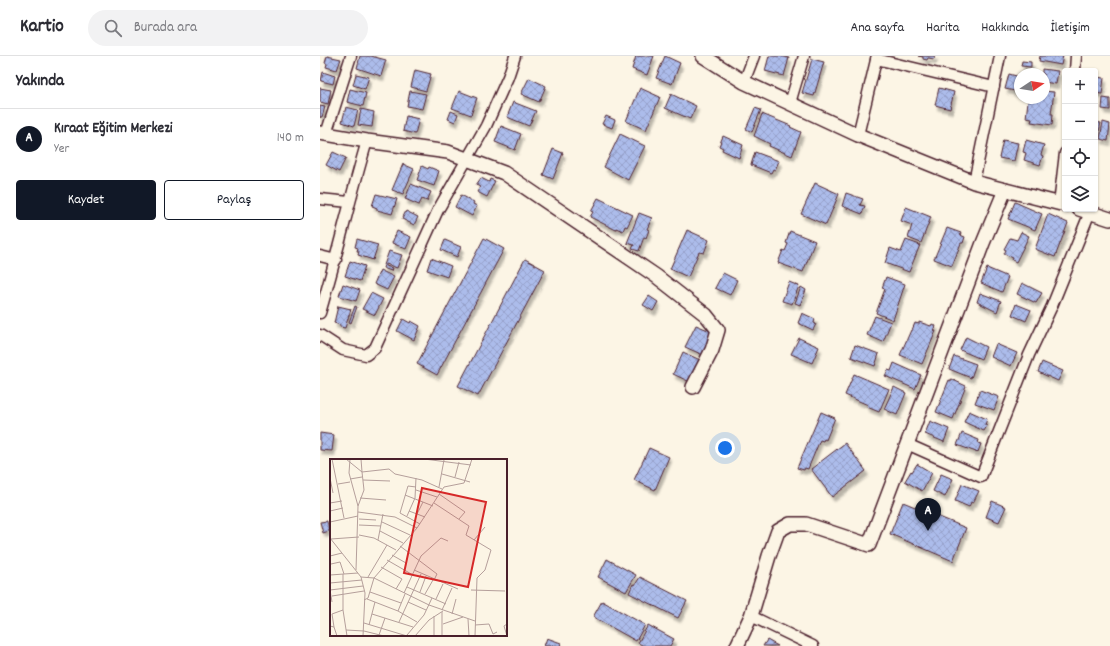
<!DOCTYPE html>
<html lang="tr">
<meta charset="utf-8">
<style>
:root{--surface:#fff;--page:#f2f2f3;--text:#2b2b33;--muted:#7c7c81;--line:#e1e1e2;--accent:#111827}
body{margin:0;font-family:Dekko,sans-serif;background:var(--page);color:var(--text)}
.controls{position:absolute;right:12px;top:12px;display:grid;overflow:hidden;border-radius:4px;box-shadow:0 1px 3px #0004}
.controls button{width:36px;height:36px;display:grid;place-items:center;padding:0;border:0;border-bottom:1px solid var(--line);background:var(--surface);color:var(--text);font:20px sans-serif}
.compass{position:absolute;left:694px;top:12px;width:36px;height:36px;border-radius:50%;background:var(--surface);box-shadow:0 1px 3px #0004;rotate:78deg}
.you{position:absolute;left:405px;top:392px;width:14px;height:14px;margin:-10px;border:3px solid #fff;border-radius:50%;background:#1a73e8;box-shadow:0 0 0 6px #1a73e833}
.badge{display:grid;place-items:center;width:26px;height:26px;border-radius:50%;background:var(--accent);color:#fff;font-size:13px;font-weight:700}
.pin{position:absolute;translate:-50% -33px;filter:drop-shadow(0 1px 2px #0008)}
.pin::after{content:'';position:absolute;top:21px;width:14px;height:12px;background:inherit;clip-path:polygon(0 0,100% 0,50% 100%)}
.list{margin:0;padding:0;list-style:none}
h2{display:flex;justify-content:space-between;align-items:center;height:52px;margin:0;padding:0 16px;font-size:17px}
h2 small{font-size:13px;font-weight:400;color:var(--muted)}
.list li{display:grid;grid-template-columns:26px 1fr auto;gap:12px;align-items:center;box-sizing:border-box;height:60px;padding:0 16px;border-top:1px solid var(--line)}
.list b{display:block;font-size:15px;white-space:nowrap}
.list p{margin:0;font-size:13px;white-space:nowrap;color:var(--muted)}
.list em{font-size:13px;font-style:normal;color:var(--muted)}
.actions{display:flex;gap:8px;padding:12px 16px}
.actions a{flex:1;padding:9px 0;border:1px solid var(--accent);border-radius:4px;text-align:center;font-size:14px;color:var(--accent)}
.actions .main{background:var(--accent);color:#fff}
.icon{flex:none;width:22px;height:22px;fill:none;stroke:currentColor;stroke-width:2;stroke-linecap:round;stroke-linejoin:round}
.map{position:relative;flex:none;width:790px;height:590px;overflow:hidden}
header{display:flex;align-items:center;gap:24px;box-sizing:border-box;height:56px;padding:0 20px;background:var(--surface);border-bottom:1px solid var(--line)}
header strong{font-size:19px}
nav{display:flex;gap:22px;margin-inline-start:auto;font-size:14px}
.search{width:280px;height:36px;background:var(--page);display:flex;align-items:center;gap:10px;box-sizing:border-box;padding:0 14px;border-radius:22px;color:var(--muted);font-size:15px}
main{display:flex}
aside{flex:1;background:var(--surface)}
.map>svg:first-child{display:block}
.building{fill:url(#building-cross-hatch);stroke:#4a1f2b;filter:url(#shadow)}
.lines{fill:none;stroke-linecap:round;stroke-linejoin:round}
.minor-casing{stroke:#4a1f2b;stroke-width:13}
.tertiary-casing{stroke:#4a1f2b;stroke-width:16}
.minor{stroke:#fcf5e5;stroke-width:10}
.tertiary{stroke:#fcf5e5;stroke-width:13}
.inset-road{fill:none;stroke:#b59f9b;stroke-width:1}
.view{fill:#d62828;fill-opacity:0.15;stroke:#d62828;stroke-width:2}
.inset-edge{fill:none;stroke:#4a1f2b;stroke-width:2}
</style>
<header>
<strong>Kartio</strong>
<div class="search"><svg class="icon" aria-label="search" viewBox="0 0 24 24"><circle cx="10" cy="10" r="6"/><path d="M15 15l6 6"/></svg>Burada ara</div>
<nav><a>Ana sayfa</a><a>Harita</a><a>Hakkında</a><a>İletişim</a></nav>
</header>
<main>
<aside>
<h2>Yakında<small></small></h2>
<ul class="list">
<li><span class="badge">A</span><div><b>Kıraat Eğitim Merkezi</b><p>Yer</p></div><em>140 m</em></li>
</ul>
<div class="actions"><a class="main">Kaydet</a><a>Paylaş</a></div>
</aside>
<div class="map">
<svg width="790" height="590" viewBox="0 0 790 590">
<defs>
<pattern id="building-cross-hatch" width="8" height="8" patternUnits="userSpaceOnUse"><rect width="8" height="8" fill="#acbceb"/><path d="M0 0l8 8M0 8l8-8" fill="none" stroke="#96a1ca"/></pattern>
<filter id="shadow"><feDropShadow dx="2.5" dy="4.5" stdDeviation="1" flood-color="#0004"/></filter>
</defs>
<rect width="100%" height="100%" fill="#fcf5e5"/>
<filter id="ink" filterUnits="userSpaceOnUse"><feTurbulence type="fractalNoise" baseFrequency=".025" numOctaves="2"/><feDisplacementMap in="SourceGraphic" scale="8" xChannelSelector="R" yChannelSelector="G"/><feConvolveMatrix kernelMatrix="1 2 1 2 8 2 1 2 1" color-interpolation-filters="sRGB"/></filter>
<g filter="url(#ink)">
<g class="building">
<path d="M7,0L21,3L17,14L6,11L7,8L5,7Z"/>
<path d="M40,0H51L66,4L61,20L37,12Z"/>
<path d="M316,0H334L327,19L312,13Z"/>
<path d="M345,0L360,7L352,28L336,22Z"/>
<path d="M449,0H460L469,2L464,20L445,15Z"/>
<path d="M598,0H615L614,3L608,2L607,4L603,3V1Z"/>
<path d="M720,0H743L741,9L719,5Z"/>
<path d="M492,3L504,6L494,40L482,37Z"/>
<path d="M702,5L711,6V11L701,10Z"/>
<path d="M722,13L738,15L736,28L724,26V18H722Z"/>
<path d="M95,14L111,18L106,35L91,31Z"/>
<path d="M3,16L15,20L13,28L1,25Z"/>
<path d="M36,18L49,21L45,33L33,29Z"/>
<path d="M689,18L700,21V36L685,33Z"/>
<path d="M775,21L784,22L782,38L775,37Z"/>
<path d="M209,22L226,30L219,46L201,38Z"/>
<path d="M0,32L11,34L8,48L0,46Z"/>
<path d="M320,32L340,41L326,74L306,65Z"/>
<path d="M619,32L634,36L630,53L615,49Z"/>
<path d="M30,33L46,37L43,50L27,46Z"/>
<path d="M90,35L106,38L102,53L87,50Z"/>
<path d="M139,35L157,42L151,59L132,52Z"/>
<path d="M724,35L734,36L731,58H733L732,69L711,66L712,63L706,62L708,45H711L712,43H714V42H724Z"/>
<path d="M351,38L376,50L370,63L345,52Z"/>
<path d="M783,42L790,43V54L782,53Z"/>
<path d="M193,46L216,55L209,70L187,61Z"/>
<path d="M0,50L5,51L2,61H0V62Z"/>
<path d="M26,51L38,54L34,70L22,66Z"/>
<path d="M435,52L441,54L432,76L426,73Z"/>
<path d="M41,53L54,56L52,71L38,69Z"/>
<path d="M131,55L138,58L135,66L128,63Z"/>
<path d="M442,58L471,70L470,71L481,76L472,100L449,90L450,88L434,80Z"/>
<path d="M86,60L99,63L95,78L83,75Z"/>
<path d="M286,60L295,64L292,72L282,68Z"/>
<path d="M775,66L781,67L779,75L775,74Z"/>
<path d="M783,66L790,68L788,85L780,83Z"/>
<path d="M181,70L201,78L195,94L175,86Z"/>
<path d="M300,78L325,90L308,124L284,111Z"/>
<path d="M403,80L423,89L419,102L402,94L403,92L399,90Z"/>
<path d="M683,84L698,87L694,105L679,102Z"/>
<path d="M706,84L724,89L721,99L723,100L720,109L704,104L706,97L703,96Z"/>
<path d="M233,93L243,97L233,123L223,119Z"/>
<path d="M13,96L26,102L19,116L6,109Z"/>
<path d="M435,96L459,105L455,114L453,113L451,117L431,109Z"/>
<path d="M83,108L94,113L83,138L72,134Z"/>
<path d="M102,110L108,113L109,111L119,115L114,130L97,124Z"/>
<path d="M161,122L169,126L170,123L175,125L167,141L157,136L160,131L156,129Z"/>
<path d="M495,127L519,138L506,169L481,158Z"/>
<path d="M91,128L111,136L107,145L102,143L99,149L85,143Z"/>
<path d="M526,137L543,143L540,149L545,150L542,158L522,150Z"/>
<path d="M56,138L77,143L72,158L57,154V152L52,150Z"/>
<path d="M141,139L154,146L153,148L157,150L152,160L135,151Z"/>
<path d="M278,142L313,159L307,171L305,170L303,175L296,172V174L270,161L273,156L271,155Z"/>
<path d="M695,146L722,158L715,174L688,163Z"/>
<path d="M586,151L611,161L601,187L588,182L592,169L581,165Z"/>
<path d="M86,155L98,161L94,169L82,163Z"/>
<path d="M319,157L332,162L327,173L329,174L326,182L324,181L319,195L312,193L314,189L307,187Z"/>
<path d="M728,158L748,167L735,201L715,193Z"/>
<path d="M627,172L641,177L640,179L645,181L643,187H641L632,210L614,203Z"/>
<path d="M367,174L389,184L384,197L379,196L368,221L350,213Z"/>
<path d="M77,175L91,181L86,193L72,187Z"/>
<path d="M470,175L495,185L483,216L458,207L463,194L465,195L468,188L466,187Z"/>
<path d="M701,176L709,180L696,206L692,204L693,202L684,198L686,194L684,193L690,182L697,184Z"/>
<path d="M164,182L184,193L117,319L97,308Z"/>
<path d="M37,183L58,189L53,204L38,199L39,195H37L38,192L35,191Z"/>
<path d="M125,184L141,191L137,201L121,194Z"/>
<path d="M586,184L600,189L589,216L565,207L570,192L581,196Z"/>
<path d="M69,195L82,199L77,212L66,208V210L72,212L71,215L63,212Z"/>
<path d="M111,202L131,210L127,221L107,214Z"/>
<path d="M205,203L225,214L158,340L138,330Z"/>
<path d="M30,205L45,210L40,225L25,220Z"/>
<path d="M667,212L688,221L682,236L661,227Z"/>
<path d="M60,214L74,221L67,234L54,228Z"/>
<path d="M403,217L417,224L410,239L395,232Z"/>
<path d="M566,221L585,228L573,264L556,257L565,233L562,232Z"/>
<path d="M469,226L479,230L472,248L462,245Z"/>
<path d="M702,227L722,237L716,247L697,238Z"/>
<path d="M23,228L40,234L36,245L19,240Z"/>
<path d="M481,231L486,234L480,249L475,247Z"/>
<path d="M51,237L63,243L55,259L42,253Z"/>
<path d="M660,237L681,245L677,256L657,246Z"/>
<path d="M329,240L338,246L333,255L323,249Z"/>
<path d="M696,248L711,254L706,265L692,259Z"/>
<path d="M18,250L31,253L25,272L20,271V269L14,267Z"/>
<path d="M35,250L37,251L31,267L29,266Z"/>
<path d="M482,257L495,263L494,267L496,268L493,274L478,267Z"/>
<path d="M555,260L571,266L563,286L547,279Z"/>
<path d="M83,263L90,267L91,265L100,270L94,284L77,275Z"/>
<path d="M599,266L611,270L612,268L616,270L614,275H616L602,308L580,299L591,274H592L595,267L599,268Z"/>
<path d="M376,269L393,276L383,299L365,291Z"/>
<path d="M646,281L666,291L661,303L640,294Z"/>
<path d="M479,282L499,291L492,307L471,298Z"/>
<path d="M676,288L697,297L691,310L671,301Z"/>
<path d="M535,289L559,298L555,310L531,301Z"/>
<path d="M363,296L380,304L370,326L353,318Z"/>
<path d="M634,300L656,308L651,322L629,313Z"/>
<path d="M722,306L743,315L738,325L718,316Z"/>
<path d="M574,307L601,319L595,333L565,320L568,314L571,315Z"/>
<path d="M534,318L569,333L559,356L547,351L548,349L525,339Z"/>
<path d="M631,323L646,330L633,363L616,356L629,324L631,325Z"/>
<path d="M574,331L586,337L577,359L564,353Z"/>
<path d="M660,334L679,341L674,354L655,347Z"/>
<path d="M649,355L667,363L665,369L667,370L664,375L644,366Z"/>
<path d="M501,356L515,362L506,384L504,383L503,385L500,384L488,413L485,412L484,414L477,412Z"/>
<path d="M610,365L629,373L624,386L605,378Z"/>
<path d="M0,377L14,379L12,395L0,394Z"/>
<path d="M642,377L659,384L658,387L661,388L658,396L657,395L656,396L637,389Z"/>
<path d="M525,387L546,415L512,441L491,413Z"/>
<path d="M329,392L349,401L335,434L314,424Z"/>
<path d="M597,408L612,417L602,435L585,425L591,415L592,416Z"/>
<path d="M621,418L633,423L625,441L613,435Z"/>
<path d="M642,428L659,435L653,447L651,446L649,451L635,445Z"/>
<path d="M672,445L686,451L679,466L666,461Z"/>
<path d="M583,446L646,472L633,505L570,478Z"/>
<path d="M7,465L9,475L3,477L0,466Z"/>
<path d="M287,503L316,519L306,536L278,521Z"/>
<path d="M320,521L367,545L358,562L309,537L313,528L315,529Z"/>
<path d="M282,545L325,569L316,585L273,561Z"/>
<path d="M328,569L354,583L350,590H324L318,587Z"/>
<path d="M227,582L241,587L240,590H224Z"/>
<path d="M447,584L458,590H443Z"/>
</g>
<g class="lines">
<defs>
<g id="minor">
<path d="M556,3L674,31"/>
<path d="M755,15L756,0"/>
<path d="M424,26L434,0"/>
<path d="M470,47L484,0"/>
<path d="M6,78L31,0"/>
<path d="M538,79L557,0"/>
<path d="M654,126L680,0"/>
<path d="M0,143L29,146"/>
<path d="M739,148L745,97"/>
<path d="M0,200L16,204"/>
<path d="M0,257C17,200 30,142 47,85"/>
<path d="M0,279L23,294L46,299L55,292L118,154L166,70L188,21L195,0"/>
<path d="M587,388L661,421L709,299L732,250L770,156"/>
<path d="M431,560L493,590"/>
</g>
<g id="tertiary">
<path d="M383,0L424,26L538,79L654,126L745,149"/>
<path d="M0,77L47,85L128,96L184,117L336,220L386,259L398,274L392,294L373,331"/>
<path d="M759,153L790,163"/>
<path d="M417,590L431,560L449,500L458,475L470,468H486L549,489L663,187L685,134"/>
</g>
</defs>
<use href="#minor" class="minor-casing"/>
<use href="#tertiary" class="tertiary-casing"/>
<use href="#minor" class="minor"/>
<use href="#tertiary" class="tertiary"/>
</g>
</g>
<g transform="translate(10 403)">
<rect width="177" height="177" fill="#fcf5e5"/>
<path class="inset-road" d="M2,0L14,59M16,0L32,13L34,31L28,47L26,111M20,0L19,14L28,47M31,0L32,13L59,10L65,15L92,21L112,30M94,0L141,6M112,15L140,23M125,18L129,3M0,19L3,34M20,20L32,18M33,21L60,22M8,25L20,23M86,28L78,27L70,54L90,65M109,28L114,1M86,31L107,38M109,35L135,53L129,60M75,36L103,47M30,39L56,41M0,44L12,42M104,44L139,67L136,76L161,91L155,111L147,119L145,177M0,52L13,49M79,52L95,58M28,53L65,58L87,69M87,55L93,43M77,57L85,39L86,19M29,60L46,61M0,63L28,57M52,63L80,76M29,66L51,67M50,72L73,84M29,76L44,79L66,91M0,79L31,118L35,134L33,177M1,80L29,78M48,81L53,55M144,81L155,68M70,87L107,115L104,121M62,96L76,104M0,97L12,94M57,101L83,116M1,105L10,103L14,115M51,108L72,120L66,130M84,111L128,130M13,115V151L17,177M0,116L28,114M31,118L44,119L87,69L114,28L134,24L142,0M38,118L57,86M0,124L32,121M77,128L116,145M0,131L33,127M0,131L2,143M141,131L175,132M40,133L71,144M90,133L96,117M74,134L91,97L111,79L118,82M95,135L103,121M2,137L34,132M37,140L68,152L87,163M106,140L113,125M34,141L38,139L44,119L99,146L145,162M78,143L96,151M112,151L122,129M68,152L75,135M112,153V177M42,155L83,168M122,155L126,140M138,160L139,177M69,163L91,115M34,164L77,177M113,165L133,158M39,166L45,143M145,166L159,165L163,175L167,173M0,167L4,168L7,177M4,168L2,155L13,151M16,171L34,172L54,177M49,176L55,159M77,176L94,156L102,139M85,177L99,161L113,152M104,177V157M177,177L174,167L177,165"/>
<path class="view" d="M92,29L156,43L138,128L74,114Z"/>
<rect width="177" height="177" class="inset-edge"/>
</g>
</svg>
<div class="controls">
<button>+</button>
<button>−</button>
<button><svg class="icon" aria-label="locate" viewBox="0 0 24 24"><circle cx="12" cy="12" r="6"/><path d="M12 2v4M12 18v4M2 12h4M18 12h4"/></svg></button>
<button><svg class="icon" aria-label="layers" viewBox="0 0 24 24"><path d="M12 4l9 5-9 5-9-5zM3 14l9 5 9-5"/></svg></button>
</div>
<svg class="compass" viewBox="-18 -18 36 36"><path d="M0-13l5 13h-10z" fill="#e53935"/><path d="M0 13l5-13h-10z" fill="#7c7c81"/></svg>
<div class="you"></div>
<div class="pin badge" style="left:608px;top:475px">A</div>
</div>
</main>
